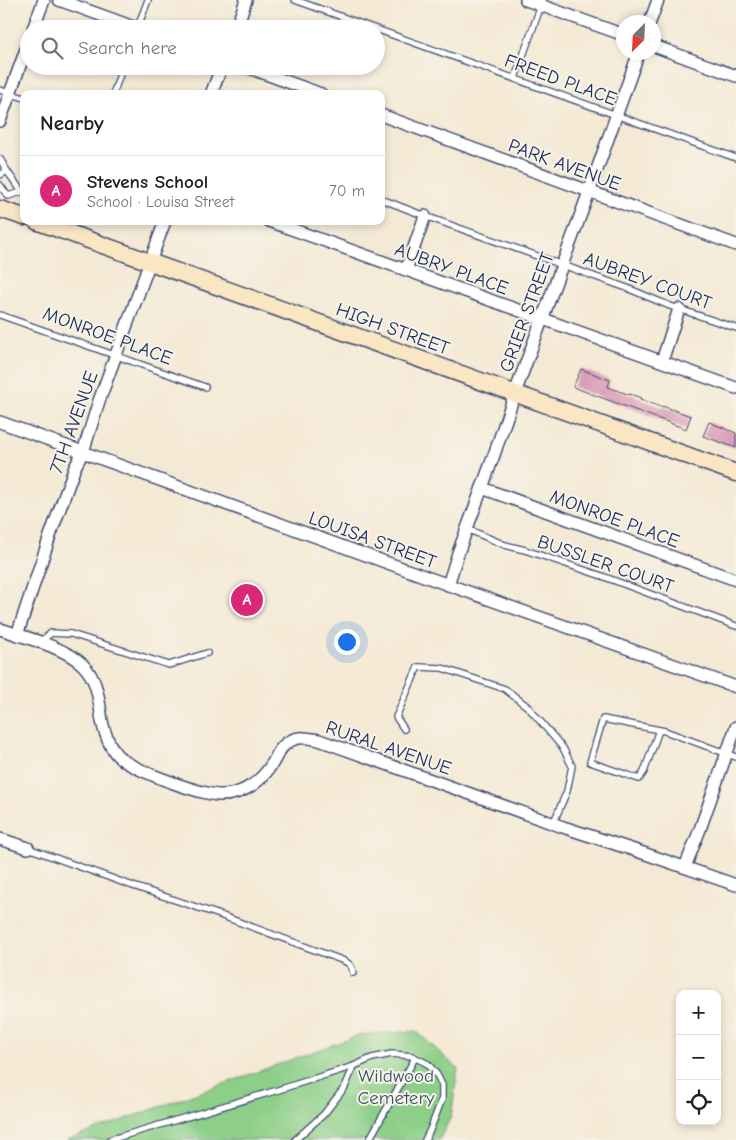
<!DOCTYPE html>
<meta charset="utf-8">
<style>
:root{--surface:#fff;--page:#f6f6f6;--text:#202124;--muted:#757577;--line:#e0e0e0;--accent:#db2777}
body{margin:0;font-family:"Comic Neue",sans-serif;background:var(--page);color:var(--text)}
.controls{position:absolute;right:15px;bottom:15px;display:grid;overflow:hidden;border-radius:10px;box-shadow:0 2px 8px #0003}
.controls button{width:45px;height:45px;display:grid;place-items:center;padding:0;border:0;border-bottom:1px solid var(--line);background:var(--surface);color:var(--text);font:25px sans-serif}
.compass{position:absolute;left:616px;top:15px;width:45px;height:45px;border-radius:50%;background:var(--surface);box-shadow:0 2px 8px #0003;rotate:204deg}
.you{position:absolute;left:346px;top:641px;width:18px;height:18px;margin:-12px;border:4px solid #fff;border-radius:50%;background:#1a73e8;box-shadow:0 0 0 8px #1a73e833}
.badge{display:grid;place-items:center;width:32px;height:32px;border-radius:50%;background:var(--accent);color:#fff;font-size:16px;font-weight:700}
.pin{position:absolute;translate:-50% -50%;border:2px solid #fff;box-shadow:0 1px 5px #0006}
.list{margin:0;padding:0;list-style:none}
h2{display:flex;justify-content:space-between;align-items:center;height:65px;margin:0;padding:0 20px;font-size:21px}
h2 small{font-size:16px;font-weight:400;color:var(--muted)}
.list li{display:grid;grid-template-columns:32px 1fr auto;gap:15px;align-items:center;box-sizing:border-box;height:70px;padding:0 20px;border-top:1px solid var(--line)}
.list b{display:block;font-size:19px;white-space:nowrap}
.list p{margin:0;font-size:16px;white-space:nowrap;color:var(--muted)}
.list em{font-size:16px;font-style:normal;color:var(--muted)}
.icon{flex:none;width:28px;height:28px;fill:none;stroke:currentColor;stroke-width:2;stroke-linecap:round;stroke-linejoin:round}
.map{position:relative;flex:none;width:736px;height:1140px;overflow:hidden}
.search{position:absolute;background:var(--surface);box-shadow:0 2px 8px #0003;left:20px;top:20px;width:365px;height:55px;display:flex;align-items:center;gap:12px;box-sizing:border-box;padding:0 18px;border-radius:28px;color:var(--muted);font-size:19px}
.panel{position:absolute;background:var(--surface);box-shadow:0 2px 8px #0003;left:20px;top:90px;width:365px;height:135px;border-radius:10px}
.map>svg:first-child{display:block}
.green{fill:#8dcf88;stroke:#547f73}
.building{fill:#db9fb7}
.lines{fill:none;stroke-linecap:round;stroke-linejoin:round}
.lane-casing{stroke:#3c4b70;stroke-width:8}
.street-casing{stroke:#3c4b70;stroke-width:14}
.secondary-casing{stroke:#3c4b70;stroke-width:19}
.lane{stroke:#fff;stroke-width:5.5}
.street{stroke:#fff;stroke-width:11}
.secondary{stroke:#fbe6c4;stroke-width:16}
.labels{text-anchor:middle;stroke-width:4;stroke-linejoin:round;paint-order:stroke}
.street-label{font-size:19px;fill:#1b2f5e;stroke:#f7f3e8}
.park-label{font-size:19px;fill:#385768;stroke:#f7f3e8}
</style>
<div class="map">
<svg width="736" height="1140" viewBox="0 0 736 1140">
<rect width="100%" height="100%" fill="#f7f3e8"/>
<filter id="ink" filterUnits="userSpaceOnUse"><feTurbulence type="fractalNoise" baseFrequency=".02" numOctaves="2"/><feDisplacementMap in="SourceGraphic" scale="10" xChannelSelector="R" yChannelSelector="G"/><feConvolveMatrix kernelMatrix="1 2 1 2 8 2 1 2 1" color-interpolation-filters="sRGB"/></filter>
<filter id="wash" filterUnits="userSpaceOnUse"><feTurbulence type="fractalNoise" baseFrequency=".0096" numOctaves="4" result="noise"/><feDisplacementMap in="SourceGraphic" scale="20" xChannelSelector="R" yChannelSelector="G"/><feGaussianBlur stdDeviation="1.12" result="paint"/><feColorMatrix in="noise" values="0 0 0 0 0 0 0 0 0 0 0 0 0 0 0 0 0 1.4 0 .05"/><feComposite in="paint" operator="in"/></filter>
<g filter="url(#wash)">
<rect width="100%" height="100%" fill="#f4e9d4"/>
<path class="green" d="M416,1031L458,1069L451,1117L439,1140H67L360,1035Z"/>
<g id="blocks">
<g class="building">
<path d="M581,369L610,380L608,387L630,395V394L641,398L640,399L661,407L662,406L691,416L686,429L573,387Z"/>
<path d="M709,422L736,433V448L703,436Z"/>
</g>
</g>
</g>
<g filter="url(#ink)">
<use href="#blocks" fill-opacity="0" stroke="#3c4b70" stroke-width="1"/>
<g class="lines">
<defs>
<g id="lane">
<path d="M295,0L736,158"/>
<path d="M137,29L148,0"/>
<path d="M515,78L543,0"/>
<path d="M0,90L24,98"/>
<path d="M113,94L123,66"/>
<path d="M0,159L7,171"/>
<path d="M0,175L7,171L22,192L24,193"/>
<path d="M0,185L8,196L22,192"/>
<path d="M381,199L425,216L627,288L670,306L736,328"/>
<path d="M0,315L205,387"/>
<path d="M467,529L505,545L525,550L602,576L736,626"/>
<path d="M41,641L51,633L71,634L169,665L207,653"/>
<path d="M404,729L396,717L418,667L442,668L505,689L528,707L563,748L572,766L567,791L553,824"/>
<path d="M659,730L644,772L639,779L590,762L603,719L665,731L736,757"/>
<path d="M28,848L133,886L217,914L339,959C347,962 352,964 353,973"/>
<path d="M109,1140L278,1090L354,1066L372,1058L392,1054L412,1056L428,1064L437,1075L442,1085V1099L430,1130L425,1140"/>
<path d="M295,1140L324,1114L345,1087L354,1066"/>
<path d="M369,1140L415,1058"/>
</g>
<g id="street">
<path d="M59,0L139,29"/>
<path d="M526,0L624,35"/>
<path d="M650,22L658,0"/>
<path d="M33,29L44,0"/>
<path d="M236,29L246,0"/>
<path d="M654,46L736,76"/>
<path d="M244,66L321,94"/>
<path d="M211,94L222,66"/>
<path d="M381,115L736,245"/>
<path d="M0,121L29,41"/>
<path d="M269,221L736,388"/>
<path d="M406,270L425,216"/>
<path d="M662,361L679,309"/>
<path d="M0,422L432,579L736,687"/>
<path d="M482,488L736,580"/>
<path d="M448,585L458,553L494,455L515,393L589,192L639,52"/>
<path d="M0,629C24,637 65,647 83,665C98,680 99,701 102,721C104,732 110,747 117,755C131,770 191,790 211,794C236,799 259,785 272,764C277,756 280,746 290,741C299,736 309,738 319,740L563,827L640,852L736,885"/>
<path d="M17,635L50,536L75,467L83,452L99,401L165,221"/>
<path d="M0,839L28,848"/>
<path d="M685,867L699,832L736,727"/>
</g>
<g id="secondary">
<path d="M0,209L24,217"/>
<path d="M36,221L736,473"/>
</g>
</defs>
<use href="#lane" class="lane-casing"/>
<use href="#street" class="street-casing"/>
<use href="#secondary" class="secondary-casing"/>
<use href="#lane" class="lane"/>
<use href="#street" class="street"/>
<use href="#secondary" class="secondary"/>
</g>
</g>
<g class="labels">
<g class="street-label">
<text transform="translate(561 79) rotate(20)" y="7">FREED PLACE</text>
<text transform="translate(565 164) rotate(20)" y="7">PARK AVENUE</text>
<text transform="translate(452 268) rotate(20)" y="7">AUBRY PLACE</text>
<text transform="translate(648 280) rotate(20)" y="7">AUBREY COURT</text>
<text transform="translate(526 312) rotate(-70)" y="7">GRIER STREET</text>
<text transform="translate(393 328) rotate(20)" y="7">HIGH STREET</text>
<text transform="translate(108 335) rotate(20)" y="7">MONROE PLACE</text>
<text transform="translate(73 422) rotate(-70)" y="7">7TH AVENUE</text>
<text transform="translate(615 518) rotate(20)" y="7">MONROE PLACE</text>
<text transform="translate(373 539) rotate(20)" y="7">LOUISA STREET</text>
<text transform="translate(606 563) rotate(19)" y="7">BUSSLER COURT</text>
<text transform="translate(389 747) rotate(19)" y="7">RURAL AVENUE</text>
</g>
<g class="park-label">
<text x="396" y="1082">Wildwood<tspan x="396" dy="22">Cemetery</tspan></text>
</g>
</g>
</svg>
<div class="controls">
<button>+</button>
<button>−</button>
<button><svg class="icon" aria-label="locate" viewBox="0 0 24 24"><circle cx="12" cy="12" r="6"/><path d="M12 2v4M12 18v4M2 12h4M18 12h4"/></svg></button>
</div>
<svg class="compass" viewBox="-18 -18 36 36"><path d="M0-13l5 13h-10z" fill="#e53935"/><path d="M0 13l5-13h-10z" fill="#757577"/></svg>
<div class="you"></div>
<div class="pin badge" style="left:247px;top:600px">A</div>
<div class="search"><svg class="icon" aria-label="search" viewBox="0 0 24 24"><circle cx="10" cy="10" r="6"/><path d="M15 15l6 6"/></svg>Search here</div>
<section class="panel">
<h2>Nearby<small></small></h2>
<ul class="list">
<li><span class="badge">A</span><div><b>Stevens School</b><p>School · Louisa Street</p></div><em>70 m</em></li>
</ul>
</section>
</div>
